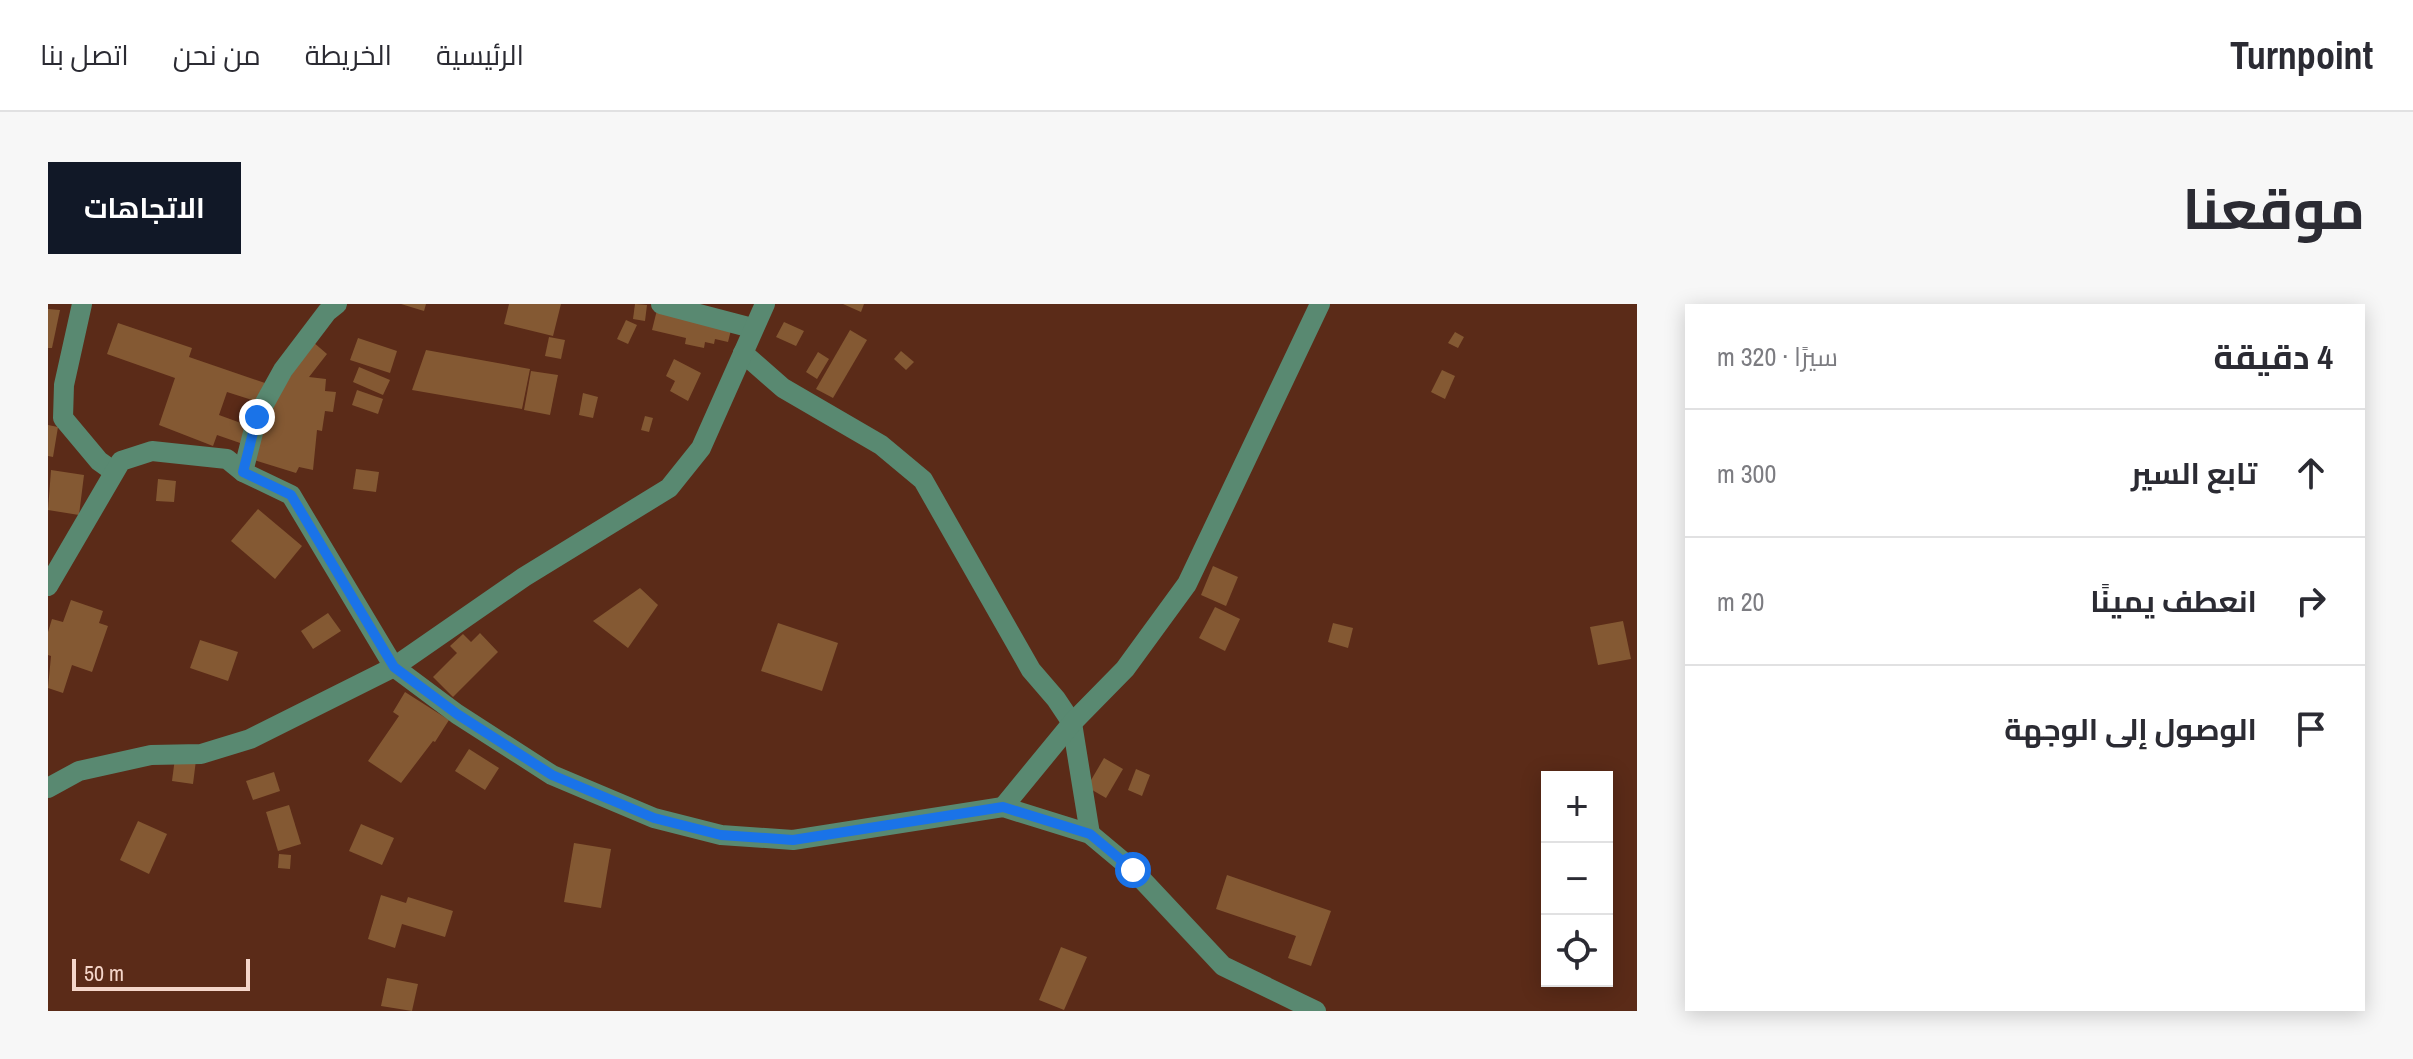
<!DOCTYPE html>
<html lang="ar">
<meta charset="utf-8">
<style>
:root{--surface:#fff;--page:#f7f7f7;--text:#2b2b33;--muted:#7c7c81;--line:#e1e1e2;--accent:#111827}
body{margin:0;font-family:"Archivo Narrow",Cairo,sans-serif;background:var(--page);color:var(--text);direction:rtl}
.controls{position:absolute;right:24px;bottom:24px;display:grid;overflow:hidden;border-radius:0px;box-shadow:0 4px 20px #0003}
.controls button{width:72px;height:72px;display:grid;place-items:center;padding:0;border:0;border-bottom:2px solid var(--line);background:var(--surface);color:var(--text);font:40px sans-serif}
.scale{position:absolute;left:24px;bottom:20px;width:178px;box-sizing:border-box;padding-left:8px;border:4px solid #f5d6ca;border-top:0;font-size:22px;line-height:28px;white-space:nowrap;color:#f5d6ca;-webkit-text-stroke:6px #5b2b18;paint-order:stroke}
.stop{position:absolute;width:24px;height:24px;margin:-18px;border:6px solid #1a73e8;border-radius:50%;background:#fff}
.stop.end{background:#1a73e8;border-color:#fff;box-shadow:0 2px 8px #0008}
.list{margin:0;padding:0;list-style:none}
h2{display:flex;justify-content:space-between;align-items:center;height:104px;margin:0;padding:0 32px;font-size:34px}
h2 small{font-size:26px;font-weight:400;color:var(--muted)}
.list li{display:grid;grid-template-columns:52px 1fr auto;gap:24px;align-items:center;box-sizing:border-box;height:128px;padding:0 32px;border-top:2px solid var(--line)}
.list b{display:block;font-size:30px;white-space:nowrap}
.list em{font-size:26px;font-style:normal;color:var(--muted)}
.icon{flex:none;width:44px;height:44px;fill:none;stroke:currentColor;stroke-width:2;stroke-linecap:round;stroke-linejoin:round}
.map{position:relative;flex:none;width:1589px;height:707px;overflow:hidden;direction:ltr;border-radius:0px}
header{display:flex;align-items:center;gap:48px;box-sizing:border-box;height:112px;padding:0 40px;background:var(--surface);border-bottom:2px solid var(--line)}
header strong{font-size:38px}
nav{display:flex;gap:44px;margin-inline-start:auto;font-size:28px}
.intro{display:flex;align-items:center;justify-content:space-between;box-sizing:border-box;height:192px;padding:0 48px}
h1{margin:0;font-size:56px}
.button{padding:20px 36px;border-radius:0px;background:var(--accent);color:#fff;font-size:28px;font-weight:700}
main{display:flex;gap:48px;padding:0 48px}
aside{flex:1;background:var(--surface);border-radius:0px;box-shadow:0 4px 20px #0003}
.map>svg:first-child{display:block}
.building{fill:#845933}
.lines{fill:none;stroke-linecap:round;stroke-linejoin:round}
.minor{stroke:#598971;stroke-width:20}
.route{stroke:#1a73e8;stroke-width:10}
</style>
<header>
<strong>Turnpoint</strong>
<nav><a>الرئيسية</a><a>الخريطة</a><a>من نحن</a><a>اتصل بنا</a></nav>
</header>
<div class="intro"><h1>موقعنا</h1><a class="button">الاتجاهات</a></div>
<main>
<aside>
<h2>4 دقيقة<small>سيرًا · 320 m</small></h2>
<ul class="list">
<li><svg class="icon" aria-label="ahead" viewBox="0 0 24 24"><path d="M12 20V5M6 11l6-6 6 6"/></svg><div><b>تابع السير</b></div><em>300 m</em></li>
<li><svg class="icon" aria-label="right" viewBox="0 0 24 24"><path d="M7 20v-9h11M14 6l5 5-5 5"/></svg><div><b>انعطف يمينًا</b></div><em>20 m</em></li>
<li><svg class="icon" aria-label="arrive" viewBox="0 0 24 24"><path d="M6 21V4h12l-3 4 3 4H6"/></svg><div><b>الوصول إلى الوجهة</b></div></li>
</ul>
</aside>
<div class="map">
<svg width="1589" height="707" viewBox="0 0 1589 707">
<rect width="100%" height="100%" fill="#5b2b18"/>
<g class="building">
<path d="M353,0H378L376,7Z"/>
<path d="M461,0H513L505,32L456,20Z"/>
<path d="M587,0L599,1L597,17L585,15Z"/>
<path d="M795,0H816L813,8Z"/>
<path d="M0,5L12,6L4,44H0Z"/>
<path d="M609,6L684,22L680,38L667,35L666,40L657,38L656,44L637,40L638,34L604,26Z"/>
<path d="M578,16L589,21L580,40L569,35Z"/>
<path d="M736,18L756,27L748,42L728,33Z"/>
<path d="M70,19L144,44L141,53L217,79L210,98L179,88L171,111L201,122L195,140L169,131L165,142L111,121L127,74L59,50Z"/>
<path d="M802,26L819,36L785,94L768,85Z"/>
<path d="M1407,28L1416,33L1410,44L1400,39Z"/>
<path d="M501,33L517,36L513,55L497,52Z"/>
<path d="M310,34L349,47L342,69L302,56Z"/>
<path d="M265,38L279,50L261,73L278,75L277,87L288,88L285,108L277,107L274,127L269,126L265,166L251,163L248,169L206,156L221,105Z"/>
<path d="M378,46L482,65L474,105L364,86Z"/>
<path d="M853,47L866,58L858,66L846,55Z"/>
<path d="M770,48L781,55L769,75L758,68Z"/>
<path d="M626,55L653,69L640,97L622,87L627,77L618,72Z"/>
<path d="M311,63L342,76L335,91L305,78Z"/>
<path d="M1394,66L1407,72L1397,95L1383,88Z"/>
<path d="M483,67L510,71L502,111L476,106Z"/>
<path d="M309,86L335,95L330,110L304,101Z"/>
<path d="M535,89L550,93L545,114L531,111Z"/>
<path d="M597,112L605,114L601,128L593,126Z"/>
<path d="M0,121L10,123L5,153L0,152Z"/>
<path d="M308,165L331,168L328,188L305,185Z"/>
<path d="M3,166L36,171L31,211L0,206Z"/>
<path d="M110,175L128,177L126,198L108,197Z"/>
<path d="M210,205L254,242L227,275L183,237Z"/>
<path d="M1165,262L1190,273L1178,302L1153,291Z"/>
<path d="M592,284L610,301L580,344L545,317Z"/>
<path d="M23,296L55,307L51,319L60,322L44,368L24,361L15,389L0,384L3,352L0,351V328L4,315L15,318Z"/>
<path d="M1167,303L1192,315L1177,347L1151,334Z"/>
<path d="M280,309L293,327L265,345L253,327Z"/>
<path d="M1575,317L1583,355L1550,361L1542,323Z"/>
<path d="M730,319L790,339L774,387L713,367Z"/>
<path d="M1285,319L1305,324L1300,344L1280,338Z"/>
<path d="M432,329L450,348L405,393L385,373L409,349L402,342L415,330L423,338Z"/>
<path d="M152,336L190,348L180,377L142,364Z"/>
<path d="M357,388L401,416L387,438L385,437L353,479L320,457L351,412L345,408Z"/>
<path d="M421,445L451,464L437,486L407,467Z"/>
<path d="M127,454L148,456L145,480L124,477Z"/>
<path d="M1056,454L1075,465L1058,494L1039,483Z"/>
<path d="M1088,465L1102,471L1094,492L1080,486Z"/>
<path d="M226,468L232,487L205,496L198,477Z"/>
<path d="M241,501L253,540L230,547L218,508Z"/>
<path d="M90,517L119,530L101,570L72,556Z"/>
<path d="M313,520L346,534L334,561L301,547Z"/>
<path d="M526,539L563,545L553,604L516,598Z"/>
<path d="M231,550L243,551L242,565L230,564Z"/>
<path d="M1179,571L1283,607L1263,662L1240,654L1248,632L1168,605Z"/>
<path d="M333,591L358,599L360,593L405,607L397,633L354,620L347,644L320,635Z"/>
<path d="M1013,643L1039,653L1016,706L991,696Z"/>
<path d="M339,674L370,680L364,707L333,702Z"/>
</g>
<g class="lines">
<g class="minor">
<path d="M34,0L16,81L15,114L51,157L65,167"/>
<path d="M613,0L704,24"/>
<path d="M695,49L735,84L833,141L875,176L983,366L1008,395L1024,419L1042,530"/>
<path d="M195,168L209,113L235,66L279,8L289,0"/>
<path d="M0,282L73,157L104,147L179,155L195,168L243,191L346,363L409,410L504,471L606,514L673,531L745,536L955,503L1042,530L1085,566L1175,662L1268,707"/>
<path d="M0,484L31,467L103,451L153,450L202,435L346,363L476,273L621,184L653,144L717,0"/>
<path d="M955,503L1024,419L1077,365L1139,280L1272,0"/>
</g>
</g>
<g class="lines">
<path class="route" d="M209,113L195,168L243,191L346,363L409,410L504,471L606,514L673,531L745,536L955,503L1042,530L1085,566"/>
</g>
</svg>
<div class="controls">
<button>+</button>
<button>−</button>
<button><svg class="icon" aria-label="locate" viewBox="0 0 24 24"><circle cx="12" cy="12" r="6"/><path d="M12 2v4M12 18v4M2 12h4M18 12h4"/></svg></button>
</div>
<div class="scale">50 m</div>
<div class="stop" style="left:1085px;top:566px"></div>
<div class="stop end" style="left:209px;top:113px"></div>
</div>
</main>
